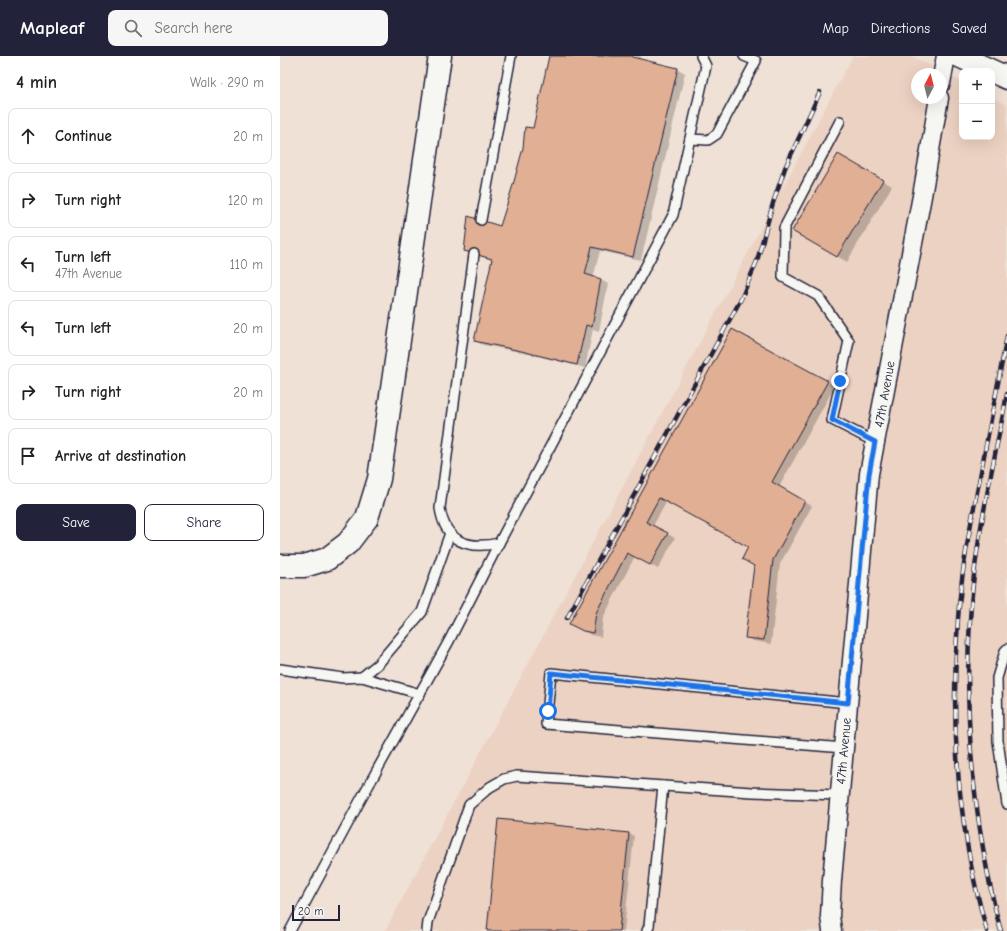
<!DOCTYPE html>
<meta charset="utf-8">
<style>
:root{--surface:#fff;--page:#f6f6f6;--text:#222;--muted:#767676;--line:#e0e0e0;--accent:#22223b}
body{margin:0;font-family:"Comic Neue",sans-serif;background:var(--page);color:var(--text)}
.controls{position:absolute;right:12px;top:12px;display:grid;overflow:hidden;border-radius:8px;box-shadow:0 4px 16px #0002}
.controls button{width:36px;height:36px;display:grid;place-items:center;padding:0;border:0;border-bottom:1px solid var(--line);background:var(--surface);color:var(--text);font:20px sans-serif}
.compass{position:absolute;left:631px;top:12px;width:36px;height:36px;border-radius:50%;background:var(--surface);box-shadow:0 4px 16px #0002;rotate:7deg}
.scale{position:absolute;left:12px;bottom:10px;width:48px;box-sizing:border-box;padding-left:4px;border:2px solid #22223b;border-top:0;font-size:11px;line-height:14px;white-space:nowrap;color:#22223b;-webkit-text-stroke:3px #f6f6f2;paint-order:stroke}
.stop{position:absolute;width:12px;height:12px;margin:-9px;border:3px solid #1a73e8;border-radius:50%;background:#fff}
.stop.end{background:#1a73e8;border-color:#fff;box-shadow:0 1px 4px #0008}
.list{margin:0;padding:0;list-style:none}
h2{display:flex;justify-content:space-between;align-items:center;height:52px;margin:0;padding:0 16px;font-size:17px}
h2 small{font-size:13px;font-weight:400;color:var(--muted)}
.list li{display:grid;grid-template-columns:26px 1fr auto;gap:12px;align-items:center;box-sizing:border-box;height:56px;margin:0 8px 8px;padding:0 8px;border:1px solid var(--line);border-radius:8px}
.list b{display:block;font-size:15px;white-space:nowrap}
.list p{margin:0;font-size:13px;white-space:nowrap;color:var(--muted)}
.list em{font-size:13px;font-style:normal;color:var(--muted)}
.actions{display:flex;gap:8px;padding:12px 16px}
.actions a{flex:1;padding:9px 0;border:1px solid var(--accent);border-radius:8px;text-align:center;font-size:14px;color:var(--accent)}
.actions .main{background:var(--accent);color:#fff}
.icon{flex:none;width:22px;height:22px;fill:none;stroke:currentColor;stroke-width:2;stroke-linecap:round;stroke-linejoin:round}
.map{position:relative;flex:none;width:727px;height:875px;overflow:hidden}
header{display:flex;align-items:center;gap:24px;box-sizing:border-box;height:56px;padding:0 20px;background:var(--accent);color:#fff}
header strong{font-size:19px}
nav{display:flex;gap:22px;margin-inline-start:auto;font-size:14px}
.search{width:280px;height:36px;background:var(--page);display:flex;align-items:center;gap:10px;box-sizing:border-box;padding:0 14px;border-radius:8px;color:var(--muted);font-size:15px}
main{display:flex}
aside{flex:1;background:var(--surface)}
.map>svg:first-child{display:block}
.built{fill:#ecd2c2;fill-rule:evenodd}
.shadow{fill:#0003}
.building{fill:#e1af93;stroke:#22223b}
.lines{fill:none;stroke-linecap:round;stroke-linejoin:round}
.lane-casing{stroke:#22223b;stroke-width:12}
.street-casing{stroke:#22223b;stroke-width:21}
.primary-casing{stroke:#22223b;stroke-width:25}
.highway-casing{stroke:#22223b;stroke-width:25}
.lane{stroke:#f6f6f2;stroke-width:9}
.street{stroke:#f6f6f2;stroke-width:18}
.primary{stroke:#f6f6f2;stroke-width:22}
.highway{stroke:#f6f6f2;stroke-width:22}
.rail-casing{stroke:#22223b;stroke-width:4.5}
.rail{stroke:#f6f6f2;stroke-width:3;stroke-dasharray:9;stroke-linecap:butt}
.route{stroke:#1a73e8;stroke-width:5}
.labels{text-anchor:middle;stroke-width:3;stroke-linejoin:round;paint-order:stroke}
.street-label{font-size:13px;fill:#22223b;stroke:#f6f6f2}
</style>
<header>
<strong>Mapleaf</strong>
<div class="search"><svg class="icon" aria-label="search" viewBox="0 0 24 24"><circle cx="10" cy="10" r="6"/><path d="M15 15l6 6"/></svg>Search here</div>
<nav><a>Map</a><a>Directions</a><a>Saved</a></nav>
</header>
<main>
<aside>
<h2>4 min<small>Walk · 290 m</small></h2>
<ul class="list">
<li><svg class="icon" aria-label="ahead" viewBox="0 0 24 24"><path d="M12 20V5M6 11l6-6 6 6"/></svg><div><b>Continue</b></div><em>20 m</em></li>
<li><svg class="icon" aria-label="right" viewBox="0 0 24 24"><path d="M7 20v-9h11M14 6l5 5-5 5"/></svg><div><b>Turn right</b></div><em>120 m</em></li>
<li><svg class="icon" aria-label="left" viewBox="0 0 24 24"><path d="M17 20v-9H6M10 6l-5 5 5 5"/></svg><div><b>Turn left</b><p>47th Avenue</p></div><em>110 m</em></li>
<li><svg class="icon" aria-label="left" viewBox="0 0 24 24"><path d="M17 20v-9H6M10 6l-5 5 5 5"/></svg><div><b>Turn left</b></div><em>20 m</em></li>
<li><svg class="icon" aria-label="right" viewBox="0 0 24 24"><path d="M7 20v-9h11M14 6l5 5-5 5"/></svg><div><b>Turn right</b></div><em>20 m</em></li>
<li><svg class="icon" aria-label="arrive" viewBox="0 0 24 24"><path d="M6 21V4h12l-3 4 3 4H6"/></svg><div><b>Arrive at destination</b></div></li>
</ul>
<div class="actions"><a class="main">Save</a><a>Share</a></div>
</aside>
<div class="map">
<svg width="727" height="875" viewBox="0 0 727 875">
<rect width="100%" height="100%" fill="#f0e1d6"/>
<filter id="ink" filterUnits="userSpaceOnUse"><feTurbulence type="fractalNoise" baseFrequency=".025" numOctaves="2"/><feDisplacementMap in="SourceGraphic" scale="8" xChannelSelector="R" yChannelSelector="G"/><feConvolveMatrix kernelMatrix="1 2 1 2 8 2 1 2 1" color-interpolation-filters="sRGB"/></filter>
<g filter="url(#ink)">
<path class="built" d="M573,0H632L682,26V81H712V41L727,49V875H105ZM637,18H661V42H637Z"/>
<g class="shadow">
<path d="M270,0H361L360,4L398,13L405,17L361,204L320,195L313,222L321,224L328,228L319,275L313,273L305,312L250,298L203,289L195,285L212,204L192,198L185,194L221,172L253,73Z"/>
<path d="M559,99L612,130L567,206L514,175Z"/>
<path d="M453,274L555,330L499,431L532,450L500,508L491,588L474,585L466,581L475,509L470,491L387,445L373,470L395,482L378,513L355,500L323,562L321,581L311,579L291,568Z"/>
<path d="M219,764L349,778L354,780L344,875H208Z"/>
</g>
<g class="building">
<path d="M269,0H353L352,1L398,12L353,201L312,191L305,218L321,223L312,271L306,269L297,309L241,295L194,285L212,203L184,195L188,160L220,170L233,129L243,92L245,71L253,72Z"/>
<path d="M558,98L603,124L557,201L512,175Z"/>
<path d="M452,273L548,325L492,426L525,445L493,504L484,584L465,582L474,510L462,503L468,491L379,442L366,466L388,477L370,509L347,497L316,557L313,577L303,575L289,568Z"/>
<path d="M218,763L349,777L339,875H207Z"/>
</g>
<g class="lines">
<defs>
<g id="lane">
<path d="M560,65L504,172L503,221L538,240L569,285L552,364L595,386"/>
<path d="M410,83L428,84L437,78L476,5L464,0"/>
<path d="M201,164L231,0"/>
<path d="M194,198L160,452C165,486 188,494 219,487L393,159L426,10L421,0"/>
<path d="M727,593L725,595L717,622L718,685L727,748"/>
<path d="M0,613L63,622L82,621L140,638"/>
<path d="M82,621L98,608L142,556L170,477"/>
<path d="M564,692L266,668L271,617L568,647"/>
<path d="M10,875L81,743L169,585L219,487"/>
<path d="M147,875L148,866L189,749L210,731L224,723L237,720L472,736L559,739"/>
<path d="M367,875L369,870L383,730"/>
</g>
<g id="street">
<path d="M661,27L666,0"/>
<path d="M552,875L550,860L552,824L589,418L642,140L659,42"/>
</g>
<path id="primary" d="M679,0L727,22"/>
<path id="highway" d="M0,510H24L47,503L68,487L87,462L99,423L160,0"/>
</defs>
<use href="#lane" class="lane-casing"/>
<use href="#street" class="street-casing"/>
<use href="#primary" class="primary-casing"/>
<use href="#highway" class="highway-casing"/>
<use href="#lane" class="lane"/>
<use href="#street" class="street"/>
<use href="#primary" class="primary"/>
<use href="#highway" class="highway"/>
<defs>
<g id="rail">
<path d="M287,562L461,243L477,205L493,147L505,112L540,36"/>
<path d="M707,875C678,775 670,667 678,563C681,517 690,471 699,426C708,377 718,329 727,280"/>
<path d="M721,875C713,848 708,820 703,792C690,716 685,641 690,564C694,488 713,412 727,338"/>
</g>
</defs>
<use href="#rail" class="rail-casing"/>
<use href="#rail" class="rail"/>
</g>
</g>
<g class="lines" filter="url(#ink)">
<path class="route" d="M268,655L271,617L568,647L589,418L595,386L552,364L560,325"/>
</g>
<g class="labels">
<g class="street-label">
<text transform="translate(604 338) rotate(-80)" y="5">47th Avenue</text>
<text transform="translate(563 695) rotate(-85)" y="5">47th Avenue</text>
</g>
</g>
</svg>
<div class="controls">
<button>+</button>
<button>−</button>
</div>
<svg class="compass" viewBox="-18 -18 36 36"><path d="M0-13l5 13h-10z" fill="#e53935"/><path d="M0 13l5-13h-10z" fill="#767676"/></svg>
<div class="scale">20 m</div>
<div class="stop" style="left:268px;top:655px"></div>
<div class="stop end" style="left:560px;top:325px"></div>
</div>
</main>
